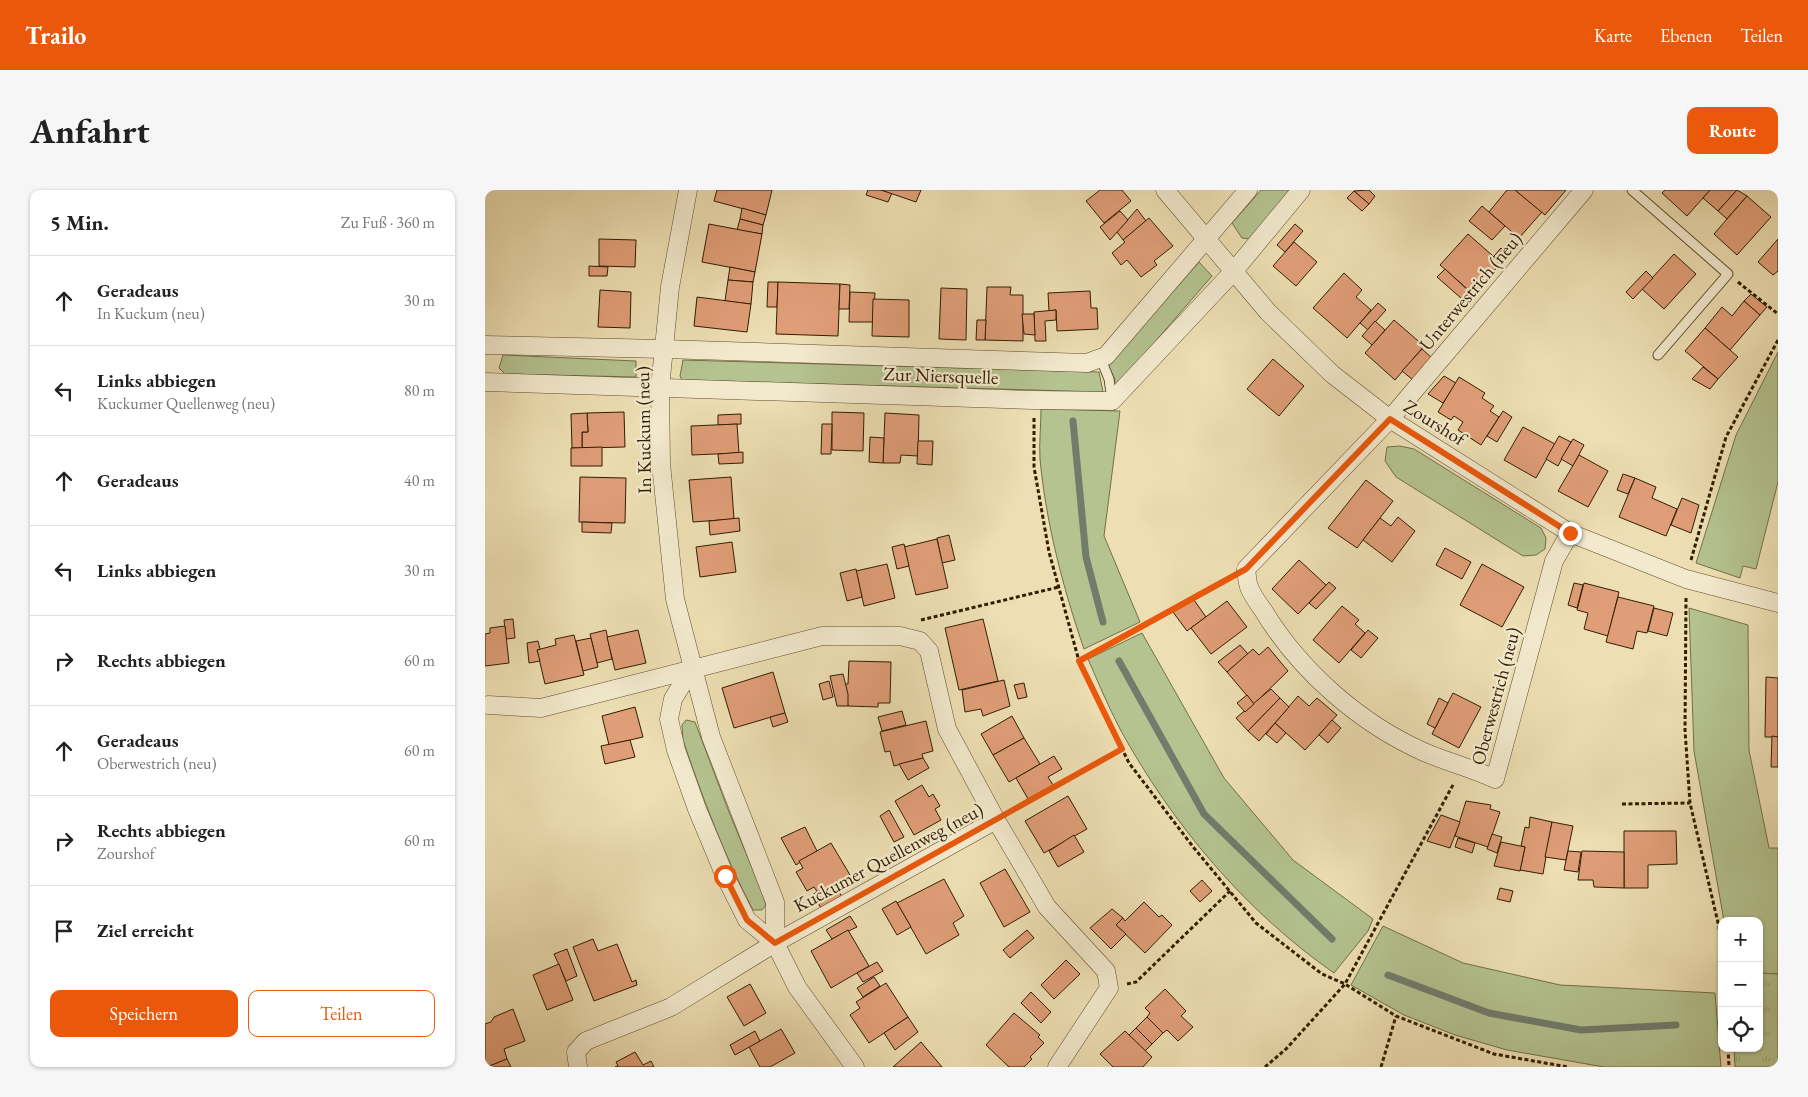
<!DOCTYPE html>
<html lang="de">
<meta charset="utf-8">
<style>
:root{--surface:#fff;--page:#f6f6f6;--text:#222;--muted:#767676;--line:#e0e0e0;--accent:#ea580c}
body{margin:0;font-family:"EB Garamond",serif;background:var(--page);color:var(--text)}
.controls{position:absolute;right:15px;bottom:15px;display:grid;overflow:hidden;border-radius:10px;box-shadow:0 1px 4px #0004}
.controls button{width:45px;height:45px;display:grid;place-items:center;padding:0;border:0;border-bottom:1px solid var(--line);background:var(--surface);color:var(--text);font:25px sans-serif}
.stop{position:absolute;width:15px;height:15px;margin:-11px;border:4px solid #ea580c;border-radius:50%;background:#fff}
.stop.end{background:#ea580c;border-color:#fff;box-shadow:0 1px 5px #0008}
.list{margin:0;padding:0;list-style:none}
h2{display:flex;justify-content:space-between;align-items:center;height:65px;margin:0;padding:0 20px;font-size:21px}
h2 small{font-size:16px;font-weight:400;color:var(--muted)}
.list li{display:grid;grid-template-columns:32px 1fr auto;gap:15px;align-items:center;box-sizing:border-box;height:90px;padding:0 20px;border-top:1px solid var(--line)}
.list b{display:block;font-size:19px;white-space:nowrap}
.list p{margin:0;font-size:16px;white-space:nowrap;color:var(--muted)}
.list em{font-size:16px;font-style:normal;color:var(--muted)}
.actions{display:flex;gap:10px;padding:15px 20px}
.actions a{flex:1;padding:11px 0;border:1px solid var(--accent);border-radius:10px;text-align:center;font-size:18px;color:var(--accent)}
.actions .main{background:var(--accent);color:#fff}
.icon{flex:none;width:28px;height:28px;fill:none;stroke:currentColor;stroke-width:2;stroke-linecap:round;stroke-linejoin:round}
.map{position:relative;flex:none;width:1293px;height:877px;overflow:hidden;border-radius:10px}
header{display:flex;align-items:center;gap:30px;box-sizing:border-box;height:70px;padding:0 25px;background:var(--accent);color:#fff}
header strong{font-size:24px}
nav{display:flex;gap:28px;margin-inline-start:auto;font-size:18px}
.intro{display:flex;align-items:center;justify-content:space-between;box-sizing:border-box;height:120px;padding:0 30px}
h1{margin:0;font-size:35px}
.button{padding:12px 22px;border-radius:10px;background:var(--accent);color:#fff;font-size:18px;font-weight:700}
main{display:flex;gap:30px;padding:0 30px}
aside{flex:1;background:var(--surface);border-radius:10px;box-shadow:0 1px 4px #0004}
.map>svg:first-child{display:block}
.green{fill:#b4c390;stroke:#727048}
.park{fill:url(#park-tufts);stroke:#727048}
.lines{fill:none;stroke-linecap:round;stroke-linejoin:round}
.stream{stroke:#707c6c;stroke-width:7}
.building{fill:#e09e78;stroke:#311d00}
.lane-casing{stroke:#604e2d;stroke-width:11}
.street-casing{stroke:#604e2d;stroke-width:19}
.path{stroke:#311d00;stroke-width:3;stroke-dasharray:4 2.5;stroke-linecap:butt}
.lane{stroke:#f3eace;stroke-width:9}
.street{stroke:#f3eace;stroke-width:18}
.route{stroke:#ea580c;stroke-width:6}
.labels{text-anchor:middle;stroke-width:4.5;stroke-linejoin:round;paint-order:stroke}
.street-label{font-size:19px;fill:#311d00;stroke:#f3eace}
</style>
<header>
<strong>Trailo</strong>
<nav><a>Karte</a><a>Ebenen</a><a>Teilen</a></nav>
</header>
<div class="intro"><h1>Anfahrt</h1><a class="button">Route</a></div>
<main>
<aside>
<h2>5 Min.<small>Zu Fuß · 360 m</small></h2>
<ul class="list">
<li><svg class="icon" aria-label="ahead" viewBox="0 0 24 24"><path d="M12 20V5M6 11l6-6 6 6"/></svg><div><b>Geradeaus</b><p>In Kuckum (neu)</p></div><em>30 m</em></li>
<li><svg class="icon" aria-label="left" viewBox="0 0 24 24"><path d="M17 20v-9H6M10 6l-5 5 5 5"/></svg><div><b>Links abbiegen</b><p>Kuckumer Quellenweg (neu)</p></div><em>80 m</em></li>
<li><svg class="icon" aria-label="ahead" viewBox="0 0 24 24"><path d="M12 20V5M6 11l6-6 6 6"/></svg><div><b>Geradeaus</b></div><em>40 m</em></li>
<li><svg class="icon" aria-label="left" viewBox="0 0 24 24"><path d="M17 20v-9H6M10 6l-5 5 5 5"/></svg><div><b>Links abbiegen</b></div><em>30 m</em></li>
<li><svg class="icon" aria-label="right" viewBox="0 0 24 24"><path d="M7 20v-9h11M14 6l5 5-5 5"/></svg><div><b>Rechts abbiegen</b></div><em>60 m</em></li>
<li><svg class="icon" aria-label="ahead" viewBox="0 0 24 24"><path d="M12 20V5M6 11l6-6 6 6"/></svg><div><b>Geradeaus</b><p>Oberwestrich (neu)</p></div><em>60 m</em></li>
<li><svg class="icon" aria-label="right" viewBox="0 0 24 24"><path d="M7 20v-9h11M14 6l5 5-5 5"/></svg><div><b>Rechts abbiegen</b><p>Zourshof</p></div><em>60 m</em></li>
<li><svg class="icon" aria-label="arrive" viewBox="0 0 24 24"><path d="M6 21V4h12l-3 4 3 4H6"/></svg><div><b>Ziel erreicht</b></div></li>
</ul>
<div class="actions"><a class="main">Speichern</a><a>Teilen</a></div>
</aside>
<div class="map">
<svg width="1293" height="877" viewBox="0 0 1293 877">
<defs>
<pattern id="park-tufts" width="24" height="20" patternUnits="userSpaceOnUse" patternTransform="scale(1.25)"><rect width="24" height="20" fill="#b4c390"/><path d="M3 7l-1-3M5 7V3M7 7l1-3M15 17l-1-3M17 17v-4M19 17l1-3" fill="none" stroke="#9ba77a"/></pattern>
</defs>
<rect width="100%" height="100%" fill="#eddfb3"/>
<filter id="stains"><feTurbulence type="fractalNoise" baseFrequency=".004" numOctaves="4"/><feColorMatrix values="0 0 0 0 .2 0 0 0 0 .09 0 0 0 0 .02 0 0 0 .5 -.17"/></filter>
<radialGradient id="worn" r=".72"><stop offset=".6" stop-color="#630" stop-opacity="0"/><stop offset="1" stop-color="#630" stop-opacity=".3"/></radialGradient>
<g class="green">
<path d="M776,0H807L765,49L757,48L747,33Z"/>
<path d="M714,72L727,86L629,199L630,189L623,176Z"/>
<path d="M1293,162V292L1271,379L1258,376L1255,388L1211,373L1251,245Z"/>
<path d="M18,165L151,171V187L20,184L14,178Z"/>
<path d="M198,170L614,182L618,202L197,190L195,186Z"/>
<path d="M556,219L635,221L619,346L655,432L599,459C578,398 561,333 555,269C554,252 556,235 556,219Z"/>
<path d="M915,256L929,259L1056,338L1061,348L1060,359L1051,365L1038,366L911,287L900,271L902,257Z"/>
<path d="M1204,418L1263,435L1264,560L1284,658H1293V784L1274,783V731H1239L1209,561Z"/>
<path d="M657,443L739,588L808,670L888,729L883,741L849,783C760,721 687,634 635,539C623,516 613,492 603,469Z"/>
<path d="M201,530L210,532L244,622L277,702L281,715L277,720H268C239,665 218,609 198,550L197,535Z"/>
<path d="M898,736L978,773L1075,795L1230,803L1236,877H1119L1022,860L970,845L919,825L866,795Z"/>
</g>
<path class="park" d="M1274,783L1293,784V877H1250L1249,858H1274Z"/>
<g class="lines">
<g class="stream">
<path d="M588,231L601,367L618,432"/>
<path d="M634,471L719,624L847,749"/>
<path d="M903,785L1004,823L1096,840L1191,835"/>
</g>
</g>
<g class="building">
<path d="M232,0H287L281,25L229,11Z"/>
<path d="M383,0H396L407,3L403,12L381,5Z"/>
<path d="M396,0H436L431,12Z"/>
<path d="M615,0H637L646,11L619,33L601,11Z"/>
<path d="M884,0L890,6L884,14L869,1Z"/>
<path d="M1022,0H1030L1057,22L1034,48L1004,22Z"/>
<path d="M1030,0H1081L1060,25Z"/>
<path d="M1180,0H1225L1202,26L1177,3Z"/>
<path d="M1225,0H1252L1233,21L1218,8Z"/>
<path d="M1252,0L1262,6L1242,29L1233,21Z"/>
<path d="M869,1L884,14L877,21L862,8Z"/>
<path d="M1262,6L1286,27L1252,65L1229,44Z"/>
<path d="M997,16L1020,36L1007,50L984,31Z"/>
<path d="M257,18L281,25L278,35L255,29Z"/>
<path d="M652,19L661,31L638,50L632,42Z"/>
<path d="M635,21L643,30L625,50L615,37Z"/>
<path d="M664,28L688,56L669,71L672,75L656,87L642,70L636,75L627,63L640,52L638,50Z"/>
<path d="M255,29L278,35L277,44L252,40Z"/>
<path d="M224,34L277,44L270,82L217,72Z"/>
<path d="M810,34L818,41L800,62L792,55Z"/>
<path d="M983,44L1016,73L1009,81L1011,83L988,104L955,75Z"/>
<path d="M114,49L151,50L150,77L114,76Z"/>
<path d="M1293,49V81L1288,85L1273,72Z"/>
<path d="M809,52L832,72L811,96L788,76Z"/>
<path d="M1016,58L1023,65L1016,73L1009,66Z"/>
<path d="M1189,64L1211,84L1179,119L1157,99Z"/>
<path d="M104,76L123,77L122,86H104Z"/>
<path d="M245,77L270,82L268,92L243,90Z"/>
<path d="M960,79L984,101L977,109L952,87Z"/>
<path d="M1161,81L1168,88L1148,109L1141,102Z"/>
<path d="M859,83L877,100L871,107L886,120L862,148L828,118Z"/>
<path d="M243,90L268,92L266,114L240,111Z"/>
<path d="M283,92H293L292,117H282Z"/>
<path d="M293,92L355,94L353,146L291,144Z"/>
<path d="M355,94L365,95L364,119H354Z"/>
<path d="M502,97H526L525,105H538V151L500,150Z"/>
<path d="M456,98L482,99L481,150L454,149Z"/>
<path d="M115,100L146,102L145,138L113,137Z"/>
<path d="M605,101L606,118H612L613,139L572,141L571,120L564,121L563,103Z"/>
<path d="M365,102L390,103L388,132H364Z"/>
<path d="M1266,104L1282,117L1275,125L1259,111Z"/>
<path d="M212,107L266,114L262,142L209,136Z"/>
<path d="M388,109L424,110V147L387,146Z"/>
<path d="M1259,111L1275,125L1245,160L1220,138L1237,117L1247,126Z"/>
<path d="M893,113L901,120L883,140L875,133Z"/>
<path d="M571,120V130L560,131L561,151H550L549,122Z"/>
<path d="M537,124H549L550,145L539,144Z"/>
<path d="M492,130H501L500,150H491Z"/>
<path d="M909,130L939,156L910,190L880,163Z"/>
<path d="M890,131L900,140L887,155L877,146Z"/>
<path d="M1220,138L1253,167L1233,189L1200,161Z"/>
<path d="M937,159L947,168L928,190L917,181Z"/>
<path d="M788,169L819,196L794,226L762,199Z"/>
<path d="M1218,177L1233,189L1225,199L1207,189Z"/>
<path d="M959,186L971,193L958,213L943,204Z"/>
<path d="M974,187L1000,203L997,208L1009,216L1005,221L1014,227L996,255L973,240L978,232L969,226L966,230L953,222Z"/>
<path d="M1018,221L1027,227L1012,252L1002,246Z"/>
<path d="M139,222L140,257L97,258V242H103L102,223Z"/>
<path d="M347,222L379,223L378,261L347,260Z"/>
<path d="M102,223L103,242H97V258H87L86,224Z"/>
<path d="M400,223L434,225L433,266L416,265L415,273H398Z"/>
<path d="M256,224V234L233,235V225Z"/>
<path d="M252,234L254,263L207,265L206,236Z"/>
<path d="M337,234H347L346,264H336Z"/>
<path d="M1038,237L1070,254L1051,288L1019,270Z"/>
<path d="M1074,246L1086,252L1073,276L1061,269Z"/>
<path d="M385,247L399,248L398,273L384,272Z"/>
<path d="M1088,249L1099,255L1088,276L1076,269Z"/>
<path d="M433,251H448L447,275L432,274Z"/>
<path d="M117,257V276H86V258Z"/>
<path d="M258,262V273L234,274L233,264Z"/>
<path d="M1094,265L1123,281L1103,317L1073,301Z"/>
<path d="M1138,284L1150,288L1143,304L1132,300Z"/>
<path d="M95,287L141,288L140,333L94,332Z"/>
<path d="M246,287L249,329L208,332L204,290Z"/>
<path d="M1150,288L1171,297L1167,308L1192,319L1181,346L1134,327Z"/>
<path d="M881,290L908,311L872,358L843,338Z"/>
<path d="M1197,308L1214,315L1206,343L1186,335Z"/>
<path d="M913,327L930,341L907,372L878,350L895,328L906,336Z"/>
<path d="M254,328L255,341L225,345L224,331Z"/>
<path d="M97,332L127,333L126,343L97,342Z"/>
<path d="M464,345L470,370L457,373L452,348Z"/>
<path d="M452,349L463,398L431,405L419,357Z"/>
<path d="M247,352L251,382L215,387L211,357Z"/>
<path d="M419,354L424,376L412,379L407,357Z"/>
<path d="M960,358L986,372L977,389L951,375Z"/>
<path d="M814,370L841,395L813,424L787,399Z"/>
<path d="M402,374L410,408L379,416L371,381Z"/>
<path d="M997,374L1039,397L1017,437L975,415Z"/>
<path d="M371,379L377,407L362,411L355,383Z"/>
<path d="M844,392L851,398L831,419L824,413Z"/>
<path d="M1089,393L1098,395L1092,418L1083,415Z"/>
<path d="M1099,393L1134,402L1123,446L1099,439L1103,423L1092,420Z"/>
<path d="M1133,407L1169,416L1162,443L1152,441L1148,459L1121,452Z"/>
<path d="M709,410L721,427L702,441L688,422Z"/>
<path d="M742,411L762,437L726,464L706,438Z"/>
<path d="M857,416L874,430L870,434L880,443L854,473L828,450Z"/>
<path d="M1169,418L1188,423L1182,446L1163,441Z"/>
<path d="M28,429L30,448L21,449L19,430Z"/>
<path d="M498,429L513,491L474,500L460,438Z"/>
<path d="M20,436L24,473L0,476V444L5,443V438Z"/>
<path d="M121,440L127,469L112,473L105,444Z"/>
<path d="M153,440L161,473L130,480L122,447Z"/>
<path d="M883,440L893,448L876,468L866,460Z"/>
<path d="M89,445L99,485L60,494L52,460L71,455L70,449Z"/>
<path d="M106,448L113,477L98,481L91,451Z"/>
<path d="M53,451L55,459L52,460L55,471L44,473L42,453Z"/>
<path d="M755,455L763,464L742,482L733,472Z"/>
<path d="M783,457L803,481L769,514L742,482L768,459L774,465Z"/>
<path d="M364,471L406,472L405,513H393V517L363,516L360,494H363Z"/>
<path d="M288,482L300,523L249,538L237,498Z"/>
<path d="M358,484L363,504V516H352L345,486Z"/>
<path d="M1281,487L1293,488V547H1280Z"/>
<path d="M519,490L525,516L498,526L496,519L480,522L477,500Z"/>
<path d="M344,491L348,507L338,510L334,494Z"/>
<path d="M539,493L542,507L533,509L529,495Z"/>
<path d="M786,499L795,508L763,541L751,528Z"/>
<path d="M968,503L996,517L974,558L947,544Z"/>
<path d="M762,505L769,514L760,522L752,513Z"/>
<path d="M813,506L824,516L832,508L852,525L820,560L790,533Z"/>
<path d="M795,508L804,517L774,551L763,541Z"/>
<path d="M954,508L963,513L950,538L942,534Z"/>
<path d="M150,517L158,547L124,555L117,526Z"/>
<path d="M417,521L421,535L397,541L393,527Z"/>
<path d="M300,523L303,532L288,537L285,527Z"/>
<path d="M527,526L539,548L508,565L496,544Z"/>
<path d="M847,530L856,538L843,553L834,545Z"/>
<path d="M441,531L448,561L437,564L438,568L409,576L405,561L400,562L395,542Z"/>
<path d="M790,533L801,543L792,553L781,544Z"/>
<path d="M1287,546L1293,547V577H1286Z"/>
<path d="M539,548L555,574L524,592L508,565Z"/>
<path d="M145,550L150,567L120,574L116,556Z"/>
<path d="M569,566L577,579L563,587L568,595L543,609L531,588Z"/>
<path d="M438,568L444,578L423,590L414,574Z"/>
<path d="M437,595L444,607L448,604L455,616L450,619L456,630L429,645L410,611Z"/>
<path d="M583,606L602,639L559,663L540,631Z"/>
<path d="M981,611L1006,615L1005,619L1015,622L1003,657L970,646Z"/>
<path d="M404,620L419,647L409,652L395,626Z"/>
<path d="M956,625L975,632L965,658L942,651Z"/>
<path d="M1045,627L1067,632L1058,684L1035,680L1040,657L1036,656L1040,637L1044,638Z"/>
<path d="M1067,632L1088,636L1081,670L1060,667Z"/>
<path d="M320,637L332,661L311,675L296,648Z"/>
<path d="M1139,641H1191L1192,674L1163,675V698H1139Z"/>
<path d="M1007,644L1017,647L1012,663L1002,659Z"/>
<path d="M589,645L599,662L573,677L564,661Z"/>
<path d="M973,648L990,653L987,663L970,657Z"/>
<path d="M1016,652L1040,657L1035,681L1009,676Z"/>
<path d="M346,653L365,685L333,703L329,697L322,701L311,682L318,678L314,671Z"/>
<path d="M1083,661L1096,662L1093,682L1079,680Z"/>
<path d="M1097,661L1139,662V698L1109,697L1108,690H1093Z"/>
<path d="M520,679L545,722L519,737L495,693Z"/>
<path d="M459,689L479,726L468,733L474,745L441,764L412,713Z"/>
<path d="M717,690L727,701L715,712L705,701Z"/>
<path d="M350,694L357,707L336,718L328,704Z"/>
<path d="M1015,698L1028,701L1025,712L1012,709Z"/>
<path d="M411,711L426,737L412,745L397,719Z"/>
<path d="M659,712L674,727L677,725L687,735L660,763L631,735L638,728L640,731Z"/>
<path d="M627,719L638,728L631,735L641,744L626,759L605,738Z"/>
<path d="M365,726L372,737L347,749L341,740Z"/>
<path d="M363,740L384,776L346,798L326,761Z"/>
<path d="M542,740L549,748L525,768L518,760Z"/>
<path d="M108,749L113,761L132,754L147,792L151,790L152,795L109,811L88,757Z"/>
<path d="M82,759L92,786L81,791L69,764Z"/>
<path d="M581,770L595,784L569,809L556,795Z"/>
<path d="M392,772L398,781L378,792L372,783Z"/>
<path d="M74,774L88,810L62,820L48,785Z"/>
<path d="M389,787L395,796L378,807L372,798Z"/>
<path d="M401,793L423,827L384,853L365,825L375,818L371,812Z"/>
<path d="M265,794L281,823L259,836L242,807Z"/>
<path d="M680,799L701,821L696,826L708,837L693,851L682,840L678,843L662,827L665,823L660,818Z"/>
<path d="M546,802L566,822L556,833L536,813Z"/>
<path d="M28,819L40,851L19,859L22,869L2,877L0,871V834L6,832L9,827Z"/>
<path d="M529,823L555,845L553,847L559,853L545,867L547,869L539,877H524L501,855Z"/>
<path d="M423,827L433,842L410,860L399,843Z"/>
<path d="M662,827L678,843L667,854L651,838Z"/>
<path d="M651,838L667,854L660,861L644,845Z"/>
<path d="M296,839L310,863L285,877H275L264,857Z"/>
<path d="M270,841L275,851L250,865L245,855Z"/>
<path d="M640,841L667,867L658,877H628L615,864Z"/>
<path d="M436,852L457,877H408Z"/>
<path d="M150,862L158,875L166,871L169,877H130L133,876L131,872Z"/>
<path d="M22,869L26,877H2Z"/>
</g>
<g class="lines">
<defs>
<g id="lane">
<path d="M1147,0L1243,84L1173,165"/>
<path d="M615,167L624,189L627,210"/>
</g>
<g id="street">
<path d="M203,0L185,97L175,198L176,274L190,409L226,547L290,712V753"/>
<path d="M680,0L783,122L847,184L905,229L1085,343L1201,389L1293,413"/>
<path d="M0,155L179,159L602,173L621,166L763,0"/>
<path d="M0,192L549,210L627,211L748,82L816,0"/>
<path d="M1085,343L1069,371L1010,589C987,578 962,572 939,562C874,533 814,480 778,420C773,413 767,405 764,397C762,391 762,385 761,379L905,229L1099,0"/>
<path d="M207,478L188,509L184,529L191,560L212,619L240,686L262,730L290,753L312,797L370,877"/>
<path d="M3,515L56,518L337,446H415L435,451L444,461L462,539L511,630"/>
<path d="M93,877L91,862L101,851L186,817L290,753L511,630L562,717L621,781L624,798L572,877"/>
</g>
</defs>
<use href="#lane" class="lane-casing"/>
<use href="#street" class="street-casing"/>
<g class="path">
<path d="M1253,92L1293,124"/>
<path d="M549,228V277L564,362L594,471L644,573L709,658L771,733L837,784L860,794L911,826L1009,864L1083,877"/>
<path d="M1206,370L1241,247L1293,150"/>
<path d="M1201,408L1200,540L1205,613L1234,737L1237,776"/>
<path d="M436,430L574,397"/>
<path d="M594,471L743,389"/>
<path d="M1137,614L1205,613"/>
<path d="M529,620L637,559"/>
<path d="M642,794L651,792L745,701"/>
<path d="M1243,858L1244,877"/>
<path d="M780,877L801,859L860,794L969,593"/>
<path d="M896,877L911,826"/>
</g>
<use href="#lane" class="lane"/>
<use href="#street" class="street"/>
</g>
<g class="lines">
<path class="route" d="M240,686L262,730L290,753L637,559L594,471L761,379L905,229L1085,343"/>
</g>
<g class="labels">
<g class="street-label">
<text transform="translate(985 101) rotate(-50)" y="7">Unterwestrich (neu)</text>
<text transform="translate(456 185) rotate(2)" y="7">Zur Niersquelle</text>
<text transform="translate(950 232) rotate(32)" y="7">Zourshof</text>
<text transform="translate(158 240) rotate(-91)" y="7">In Kuckum (neu)</text>
<text transform="translate(1010 506) rotate(-75)" y="7">Oberwestrich (neu)</text>
<text transform="translate(403 667) rotate(-28)" y="7">Kuckumer Quellenweg (neu)</text>
</g>
</g>
<rect width="100%" height="100%" filter="url(#stains)"/>
<rect width="100%" height="100%" fill="url(#worn)"/>
</svg>
<div class="controls">
<button>+</button>
<button>−</button>
<button><svg class="icon" aria-label="locate" viewBox="0 0 24 24"><circle cx="12" cy="12" r="6"/><path d="M12 2v4M12 18v4M2 12h4M18 12h4"/></svg></button>
</div>
<div class="stop" style="left:240px;top:686px"></div>
<div class="stop end" style="left:1085px;top:343px"></div>
</div>
</main>
